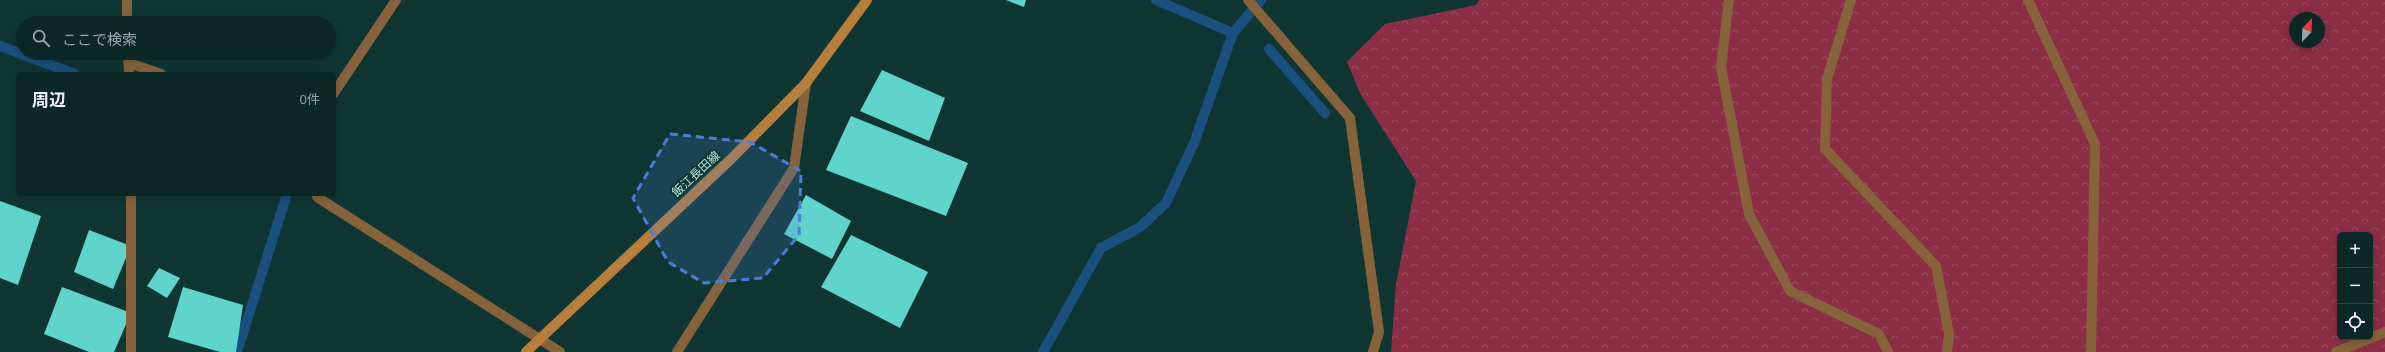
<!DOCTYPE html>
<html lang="ja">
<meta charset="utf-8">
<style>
:root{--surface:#0c2826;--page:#15302e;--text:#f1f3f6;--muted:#9aa6a7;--line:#2c4443}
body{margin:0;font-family:"Open Sans","Noto Sans JP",sans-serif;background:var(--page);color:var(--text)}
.controls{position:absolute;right:12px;bottom:12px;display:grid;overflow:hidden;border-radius:6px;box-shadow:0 2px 10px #0003}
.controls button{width:36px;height:36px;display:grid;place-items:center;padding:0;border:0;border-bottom:1px solid var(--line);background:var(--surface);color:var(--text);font:20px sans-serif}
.compass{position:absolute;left:2289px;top:12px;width:36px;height:36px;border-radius:50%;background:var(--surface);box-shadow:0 2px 10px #0003;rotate:23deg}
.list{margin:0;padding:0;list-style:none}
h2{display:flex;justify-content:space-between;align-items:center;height:52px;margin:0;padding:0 16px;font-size:17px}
h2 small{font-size:13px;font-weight:400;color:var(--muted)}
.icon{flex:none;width:22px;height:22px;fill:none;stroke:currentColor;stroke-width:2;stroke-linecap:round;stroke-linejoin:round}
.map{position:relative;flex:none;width:2385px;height:352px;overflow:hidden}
.search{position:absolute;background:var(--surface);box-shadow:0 2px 10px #0003;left:16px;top:16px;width:320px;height:44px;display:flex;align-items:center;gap:10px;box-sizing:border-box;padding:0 14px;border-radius:22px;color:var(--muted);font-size:15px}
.panel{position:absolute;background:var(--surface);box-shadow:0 2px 10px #0003;left:16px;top:72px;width:320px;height:124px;border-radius:6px}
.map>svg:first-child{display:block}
.forest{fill:url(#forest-crowns);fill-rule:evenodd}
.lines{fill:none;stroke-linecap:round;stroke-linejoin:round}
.stream{stroke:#1a507f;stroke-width:10}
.building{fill:#5fd4cb}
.lane{stroke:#87633c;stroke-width:10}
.street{stroke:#87633c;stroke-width:10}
.secondary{stroke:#b87f3c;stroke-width:10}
.marked{fill:#4a7cdb;fill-opacity:0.2;stroke:#4a7cdb;stroke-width:3;stroke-dasharray:8 5;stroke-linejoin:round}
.labels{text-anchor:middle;stroke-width:4;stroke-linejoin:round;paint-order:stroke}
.street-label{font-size:12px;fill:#b3e7e1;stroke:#103633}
</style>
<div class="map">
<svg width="2385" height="352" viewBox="0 0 2385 352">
<defs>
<pattern id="forest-crowns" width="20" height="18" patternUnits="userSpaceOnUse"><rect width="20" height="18" fill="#8b2e46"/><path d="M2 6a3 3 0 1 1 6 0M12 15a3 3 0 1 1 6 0" fill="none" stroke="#994c60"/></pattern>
</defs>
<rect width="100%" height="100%" fill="#103633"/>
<path class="forest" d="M1479,0H2385V352H1391L1396,284L1416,181L1361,95L1347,62L1385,24L1476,5ZM2295,18H2319V42H2295ZM2340,235H2370V337H2340Z"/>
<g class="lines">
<g class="stream">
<path d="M1156,0L1233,33L1261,0"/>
<path d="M0,46L75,74"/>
<path d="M1269,49L1325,113"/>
<path d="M237,352L287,194"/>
<path d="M1043,352L1101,248L1140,227L1166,203L1194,143L1233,33"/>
</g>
</g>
<g class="building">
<path d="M1006,0H1026L1024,7Z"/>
<path d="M882,70L945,98L929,141L860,111Z"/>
<path d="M851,116L968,163L946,216L826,170Z"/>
<path d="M806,195L851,221L832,259L784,234Z"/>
<path d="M0,201L41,216L18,285L0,278Z"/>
<path d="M89,230L131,246L113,289L74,272Z"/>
<path d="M851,235L928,272L900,328L821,287Z"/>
<path d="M159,268L180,278L167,298L147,286Z"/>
<path d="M62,287L131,313L114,352H89L44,334Z"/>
<path d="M183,287L243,305L236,352H220L168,337Z"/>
</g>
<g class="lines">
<g class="lane">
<path d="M129,63L161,74"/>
<path d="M334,93L396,0"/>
<path d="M317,194V197L560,352"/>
</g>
<g class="street">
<path d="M127,0V23"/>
<path d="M1248,0L1350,118L1379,332L1373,352"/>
<path d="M1729,0L1721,67L1749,214L1790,291L1879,334L1888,352"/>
<path d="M1851,0L1827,79L1825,149L1936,266L1949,334L1947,352"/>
<path d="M2028,0L2095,144L2091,352"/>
<path d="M128,53L129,74"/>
<path d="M131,194V352"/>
<path d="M677,352L794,168L806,83"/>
<path d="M2336,352L2385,332"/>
</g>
<path class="secondary" d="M526,352L730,160L806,83L867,0"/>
</g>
<path class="marked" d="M670,134L750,142L801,171L799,235L763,278L704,283L668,262L633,198Z"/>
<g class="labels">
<g class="street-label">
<text transform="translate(696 174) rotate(-43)" y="4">飯江長田線</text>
</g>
</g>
</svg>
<div class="controls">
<button>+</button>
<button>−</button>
<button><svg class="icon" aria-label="locate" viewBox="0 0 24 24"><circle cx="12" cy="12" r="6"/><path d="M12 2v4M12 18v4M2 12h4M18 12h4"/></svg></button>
</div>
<svg class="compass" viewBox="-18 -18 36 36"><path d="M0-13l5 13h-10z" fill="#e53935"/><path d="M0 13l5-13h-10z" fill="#9aa6a7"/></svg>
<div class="search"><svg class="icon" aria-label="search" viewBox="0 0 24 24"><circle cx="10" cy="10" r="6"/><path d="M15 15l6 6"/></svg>ここで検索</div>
<section class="panel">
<h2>周辺<small>0件</small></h2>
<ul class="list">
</ul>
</section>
</div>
